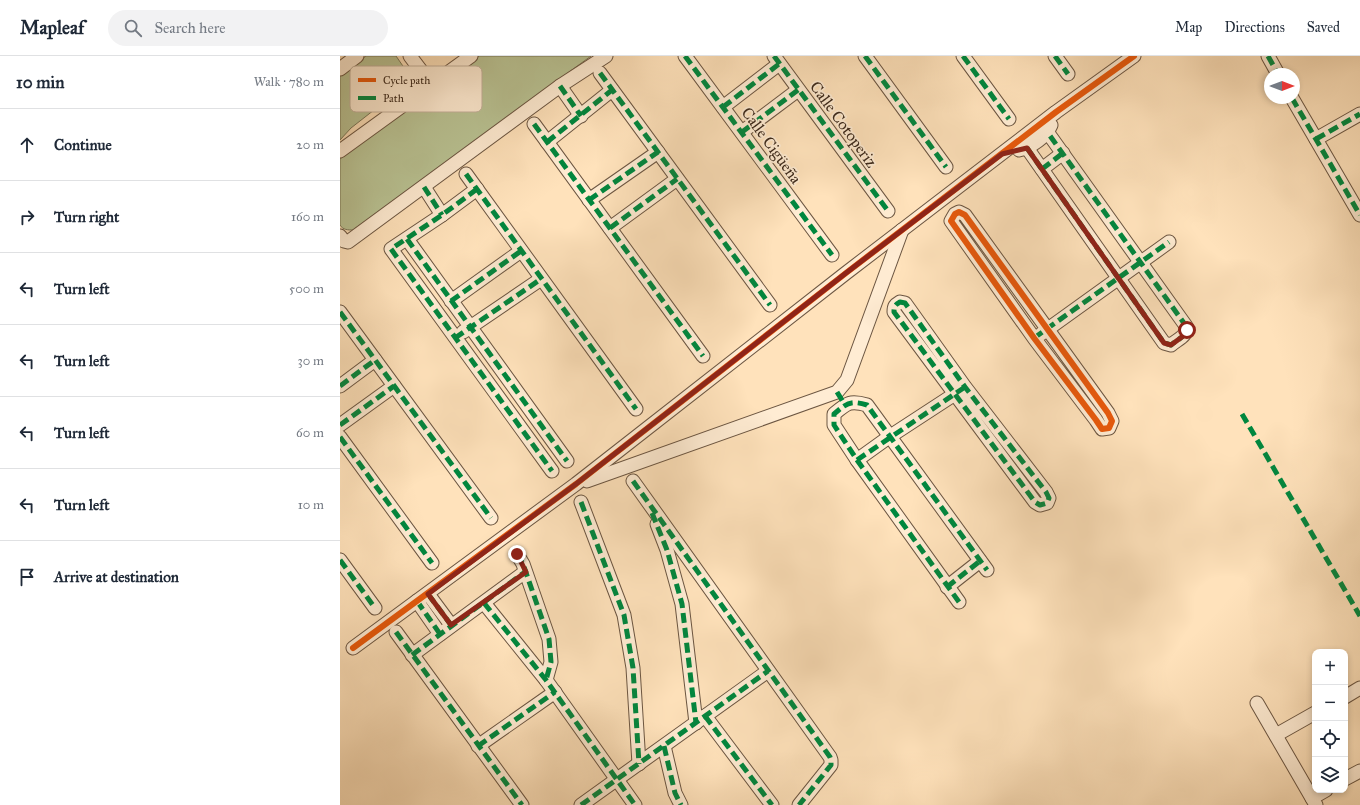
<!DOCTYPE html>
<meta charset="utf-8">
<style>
:root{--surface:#fff;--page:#f2f2f3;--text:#1f2937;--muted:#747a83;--line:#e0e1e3}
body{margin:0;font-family:"IM FELL Great Primer",serif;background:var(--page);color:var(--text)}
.controls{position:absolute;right:12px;bottom:12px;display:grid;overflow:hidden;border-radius:8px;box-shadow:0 2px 6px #0003}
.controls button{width:36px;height:36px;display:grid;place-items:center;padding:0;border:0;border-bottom:1px solid var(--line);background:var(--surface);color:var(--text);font:20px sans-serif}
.compass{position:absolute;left:924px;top:12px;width:36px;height:36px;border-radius:50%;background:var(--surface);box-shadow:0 2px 6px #0003;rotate:90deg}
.stop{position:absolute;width:12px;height:12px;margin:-9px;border:3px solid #8f2418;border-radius:50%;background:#fff}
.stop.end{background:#8f2418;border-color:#fff;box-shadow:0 1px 4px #0008}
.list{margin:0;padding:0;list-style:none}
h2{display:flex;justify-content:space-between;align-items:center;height:52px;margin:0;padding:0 16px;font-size:17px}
h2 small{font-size:13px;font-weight:400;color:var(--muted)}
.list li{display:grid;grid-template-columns:26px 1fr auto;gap:12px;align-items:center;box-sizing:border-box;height:72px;padding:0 16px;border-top:1px solid var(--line)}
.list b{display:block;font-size:15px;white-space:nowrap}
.list em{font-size:13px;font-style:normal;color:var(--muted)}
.icon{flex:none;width:22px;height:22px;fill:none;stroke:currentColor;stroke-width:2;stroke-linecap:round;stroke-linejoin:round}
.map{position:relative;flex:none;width:1020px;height:749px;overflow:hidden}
header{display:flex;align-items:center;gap:24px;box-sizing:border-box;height:56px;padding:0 20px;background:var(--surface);border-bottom:1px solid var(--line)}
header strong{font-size:19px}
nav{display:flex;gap:22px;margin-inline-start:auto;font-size:14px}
.search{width:280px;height:36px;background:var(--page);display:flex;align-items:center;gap:10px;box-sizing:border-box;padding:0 14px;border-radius:22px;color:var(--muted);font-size:15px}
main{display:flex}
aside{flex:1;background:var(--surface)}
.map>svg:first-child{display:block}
.green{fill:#bac495;stroke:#7a7658}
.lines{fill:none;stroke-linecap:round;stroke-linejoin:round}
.minor-casing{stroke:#6c5642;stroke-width:15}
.minor{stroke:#ffecd3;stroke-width:13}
.quiet{stroke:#00873e;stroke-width:5;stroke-dasharray:10 5;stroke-linecap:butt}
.cycleway-casing{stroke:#ffecd3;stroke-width:8}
.cycleway{stroke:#e8590c;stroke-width:6}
.route{stroke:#8f2418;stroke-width:5}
.labels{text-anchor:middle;stroke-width:3.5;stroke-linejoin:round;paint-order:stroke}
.street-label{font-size:16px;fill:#3b281a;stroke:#ffecd3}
.key{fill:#ffecd3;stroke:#c4b19c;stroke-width:1}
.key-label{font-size:11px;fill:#3b281a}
</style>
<header>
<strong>Mapleaf</strong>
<div class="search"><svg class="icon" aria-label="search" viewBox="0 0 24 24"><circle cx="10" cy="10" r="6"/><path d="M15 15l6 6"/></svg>Search here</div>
<nav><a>Map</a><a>Directions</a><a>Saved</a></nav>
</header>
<main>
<aside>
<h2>10 min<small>Walk · 780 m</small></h2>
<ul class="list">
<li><svg class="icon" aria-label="ahead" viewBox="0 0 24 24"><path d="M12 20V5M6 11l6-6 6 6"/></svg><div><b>Continue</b></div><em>20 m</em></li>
<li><svg class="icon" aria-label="right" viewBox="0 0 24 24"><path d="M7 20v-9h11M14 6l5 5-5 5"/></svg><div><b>Turn right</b></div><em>160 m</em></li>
<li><svg class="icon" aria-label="left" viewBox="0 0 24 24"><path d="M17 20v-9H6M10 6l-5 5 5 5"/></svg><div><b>Turn left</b></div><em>500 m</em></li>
<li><svg class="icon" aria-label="left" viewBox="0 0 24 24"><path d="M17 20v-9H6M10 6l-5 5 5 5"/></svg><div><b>Turn left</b></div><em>30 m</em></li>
<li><svg class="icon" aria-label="left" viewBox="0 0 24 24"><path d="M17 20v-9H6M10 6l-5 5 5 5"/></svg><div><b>Turn left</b></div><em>60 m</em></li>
<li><svg class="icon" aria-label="left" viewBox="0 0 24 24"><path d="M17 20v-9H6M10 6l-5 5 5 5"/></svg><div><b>Turn left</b></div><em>10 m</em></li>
<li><svg class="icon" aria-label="arrive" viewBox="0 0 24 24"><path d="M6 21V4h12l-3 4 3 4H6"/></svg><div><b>Arrive at destination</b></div></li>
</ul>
</aside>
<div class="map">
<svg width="1020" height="749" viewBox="0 0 1020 749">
<rect width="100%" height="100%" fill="#ffe2bb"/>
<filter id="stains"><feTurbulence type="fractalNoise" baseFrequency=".005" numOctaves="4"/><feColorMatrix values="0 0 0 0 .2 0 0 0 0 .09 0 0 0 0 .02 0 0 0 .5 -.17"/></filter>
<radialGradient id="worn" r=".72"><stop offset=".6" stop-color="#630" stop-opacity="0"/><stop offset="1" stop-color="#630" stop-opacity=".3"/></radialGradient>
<g class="green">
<path d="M26,0H56L76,29L49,49L34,54L11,72L0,84V19Z"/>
<path d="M139,0H251L13,174C8,174 3,174 0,169V103Z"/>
</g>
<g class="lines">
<defs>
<g id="minor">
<path d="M70,0L92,29"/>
<path d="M345,0L492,199"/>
<path d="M434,0L548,155"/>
<path d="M525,0L606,111"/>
<path d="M623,0L669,63"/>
<path d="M715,0L728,18"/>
<path d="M928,0L938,18"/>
<path d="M0,13L17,0"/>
<path d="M260,17L430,249"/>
<path d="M220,30L241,60"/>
<path d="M952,42L1020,159"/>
<path d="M383,51L439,8"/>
<path d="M194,68L363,300"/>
<path d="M402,76L458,34"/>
<path d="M976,83L1020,58"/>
<path d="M207,86L272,34"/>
<path d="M687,92L824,287L831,289C838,283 848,280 846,270L708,77"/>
<path d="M679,94C692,91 706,81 711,69"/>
<path d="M0,95L131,0"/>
<path d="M702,113L723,97"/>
<path d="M126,118L296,353"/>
<path d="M84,131L102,159"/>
<path d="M137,133L102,159L51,193L212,415"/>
<path d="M249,144L318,96"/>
<path d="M619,156L625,159L768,357L772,365L769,372L762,373L756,364L694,282L611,165L615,158Z"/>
<path d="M270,172L337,123"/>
<path d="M0,180L4,185L8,186L220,30L266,0"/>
<path d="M67,183L227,405"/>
<path d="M111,245L181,195"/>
<path d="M560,246L565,247L625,331L706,436L709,442L707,447L700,449L695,446L554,256C554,250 555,249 560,246Z"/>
<path d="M0,256L151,462"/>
<path d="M123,276L201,223"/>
<path d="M701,278L829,186"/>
<path d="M0,330L35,304"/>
<path d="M0,369L54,330"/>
<path d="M0,381L92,507"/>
<path d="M517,404L549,381L621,334"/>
<path d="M247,425L497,336L507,324L562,174"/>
<path d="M293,425L490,701L491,704V709L459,749"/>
<path d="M241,446L284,559L293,612L299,708"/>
<path d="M317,468L327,494L342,548L356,667"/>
<path d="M177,498L183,508L209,583L211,606L206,624"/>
<path d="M0,504L35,552"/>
<path d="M607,531L640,505"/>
<path d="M88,538L111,569"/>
<path d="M77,545L100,578"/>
<path d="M619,546L517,404L494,369V358C507,347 510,344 527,349L647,514"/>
<path d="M144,547L206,624L295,749"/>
<path d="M56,576L182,749"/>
<path d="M13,592L236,428L506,217L716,56L794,0"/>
<path d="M72,599L185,516"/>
<path d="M1005,641L1020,632"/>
<path d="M917,647L976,749"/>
<path d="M365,660L432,749"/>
<path d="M936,679L975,657"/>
<path d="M138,690L215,636"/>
<path d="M324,690L335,737L341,749"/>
<path d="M1005,723L1020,715"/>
<path d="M972,742L986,734"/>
<path d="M241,749L428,615"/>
</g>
</defs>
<use href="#minor" class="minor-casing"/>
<use href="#minor" class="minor"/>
<g class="quiet">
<path d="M345,0L492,199"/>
<path d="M434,0L548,155"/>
<path d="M525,0L606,111"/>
<path d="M623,0L669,63"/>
<path d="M715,0L728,18"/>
<path d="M928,0L938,18"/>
<path d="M260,17L430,249"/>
<path d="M220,30L241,60"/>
<path d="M952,42L1020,159"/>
<path d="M383,51L439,8"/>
<path d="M194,68L363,300"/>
<path d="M402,76L458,34"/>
<path d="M976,83L1020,58"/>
<path d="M207,86L272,34"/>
<path d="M687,92L824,287L831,289C838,283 848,280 846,270L708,77"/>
<path d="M702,113L723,97"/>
<path d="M126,118L296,353"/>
<path d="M84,131L102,159"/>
<path d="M137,133L102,159L51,193L212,415"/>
<path d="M249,144L318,96"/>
<path d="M270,172L337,123"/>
<path d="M67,183L227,405"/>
<path d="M111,245L181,195"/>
<path d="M560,246L565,247L625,331L706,436L709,442L707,447L700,449L695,446L554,256C554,250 555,249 560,246Z"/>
<path d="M0,256L151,462"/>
<path d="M115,282L201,223"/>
<path d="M694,282L829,186"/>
<path d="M0,330L35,304"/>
<path d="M497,336L505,349"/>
<path d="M902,358L1020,560"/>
<path d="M0,369L54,330"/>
<path d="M0,381L92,507"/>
<path d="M517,404L625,331"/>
<path d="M293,425L490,701L491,704V709L459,749"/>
<path d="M241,446L284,559L293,612L299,708"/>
<path d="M312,457L327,494L342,548L356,667"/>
<path d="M177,498L183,508L209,583L211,606L206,624"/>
<path d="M0,504L35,552"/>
<path d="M607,531L640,505"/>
<path d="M88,538L111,569"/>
<path d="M77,545L100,578"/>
<path d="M619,546L517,404L494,369V358C507,347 510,344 527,349L647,514"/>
<path d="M144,547L206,624L295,749"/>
<path d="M56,576L182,749"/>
<path d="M72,599L185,516"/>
<path d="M365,660L432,749"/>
<path d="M138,690L215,636"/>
<path d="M324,690L335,737L341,749"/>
<path d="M241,749L428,615"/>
</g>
<defs>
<g id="cycleway">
<path d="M619,156L625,159L768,357L772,365L769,372L762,373L756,364L694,282L611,165L615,158Z"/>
<path d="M13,592L236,428L506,217L716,56L794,0"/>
</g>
</defs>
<use href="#cycleway" class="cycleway-casing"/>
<use href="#cycleway" class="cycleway"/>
</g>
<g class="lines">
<path class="route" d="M177,498L186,516L111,569L88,538L236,428L506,217L662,98L687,92L824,287L831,289L846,278L847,274"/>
</g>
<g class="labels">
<g class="street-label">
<text transform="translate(504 68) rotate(54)" y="6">Calle Cotoperiz</text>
<text transform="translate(432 89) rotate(54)" y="6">Calle Cigüeña</text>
</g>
</g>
<rect x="10" y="10" width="132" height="46" rx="6" class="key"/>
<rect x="18" y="22" width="18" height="4" fill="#e8590c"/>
<rect x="18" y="40" width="18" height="4" fill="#00873e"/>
<g class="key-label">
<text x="43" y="28">Cycle path</text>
<text x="43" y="46">Path</text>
</g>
<rect width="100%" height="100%" filter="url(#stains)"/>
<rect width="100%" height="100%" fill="url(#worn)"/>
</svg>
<div class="controls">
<button>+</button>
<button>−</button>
<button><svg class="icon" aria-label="locate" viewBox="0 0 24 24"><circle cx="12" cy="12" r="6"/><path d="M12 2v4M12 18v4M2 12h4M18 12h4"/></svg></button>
<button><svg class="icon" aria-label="layers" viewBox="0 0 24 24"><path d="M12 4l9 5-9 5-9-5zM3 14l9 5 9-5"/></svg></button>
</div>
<svg class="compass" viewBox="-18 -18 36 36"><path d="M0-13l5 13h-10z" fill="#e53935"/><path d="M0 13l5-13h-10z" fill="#747a83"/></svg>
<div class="stop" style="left:847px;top:274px"></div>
<div class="stop end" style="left:177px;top:498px"></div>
</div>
</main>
